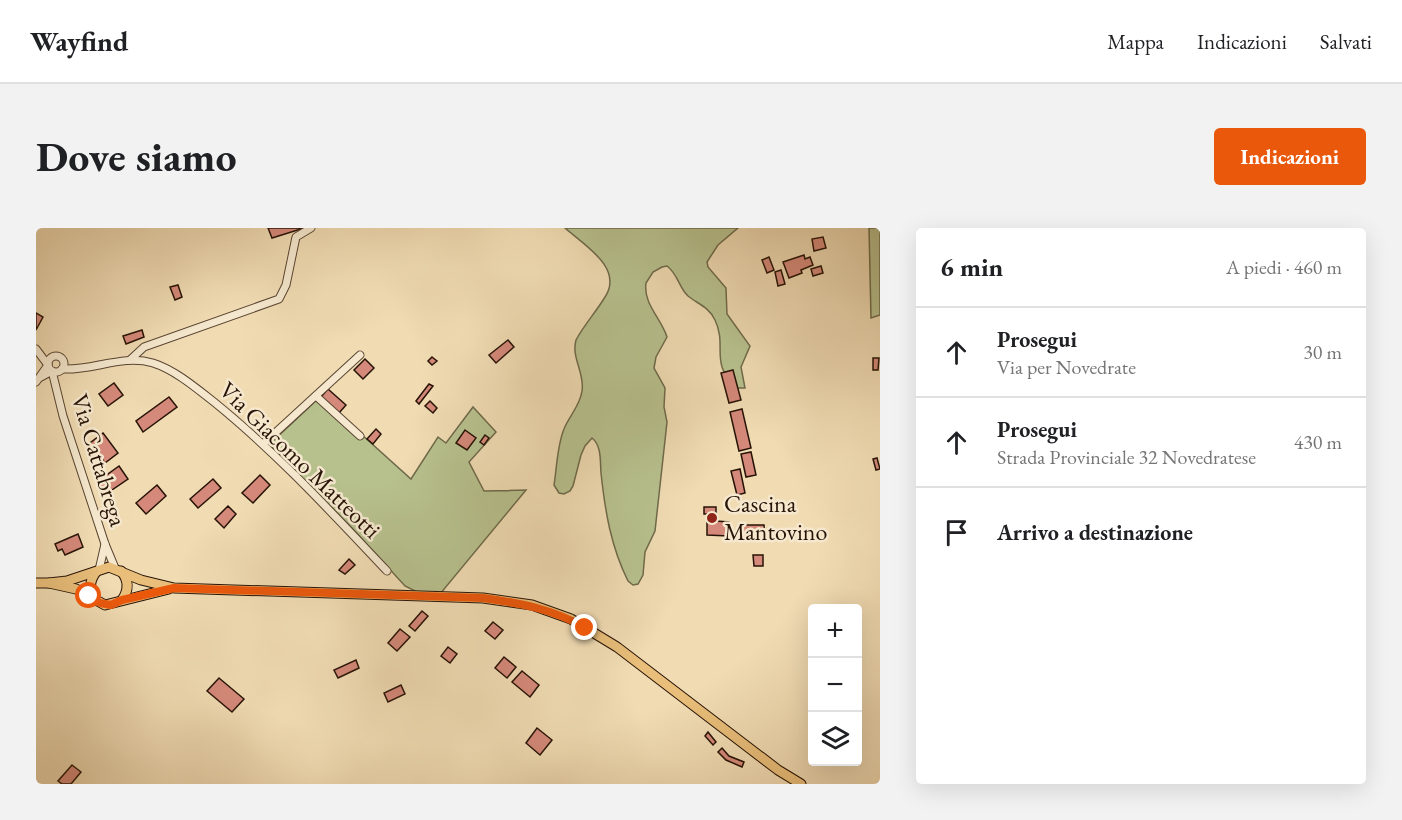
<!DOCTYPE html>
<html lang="it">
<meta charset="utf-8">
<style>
:root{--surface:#fff;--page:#f2f2f2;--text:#202124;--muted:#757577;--line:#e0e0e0;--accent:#ea580c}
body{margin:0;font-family:"EB Garamond",serif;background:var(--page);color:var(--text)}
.controls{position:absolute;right:18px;bottom:18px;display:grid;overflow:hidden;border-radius:6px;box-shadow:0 6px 24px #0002}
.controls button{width:54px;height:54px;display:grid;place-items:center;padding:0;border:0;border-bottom:2px solid var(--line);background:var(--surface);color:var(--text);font:30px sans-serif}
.stop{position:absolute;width:18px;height:18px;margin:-14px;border:4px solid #ea580c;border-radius:50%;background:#fff}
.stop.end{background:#ea580c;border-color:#fff;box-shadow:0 2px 6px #0008}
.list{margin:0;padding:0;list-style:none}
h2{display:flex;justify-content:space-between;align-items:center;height:78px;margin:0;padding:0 24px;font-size:26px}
h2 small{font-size:20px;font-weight:400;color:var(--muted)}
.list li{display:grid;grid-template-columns:39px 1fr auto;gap:18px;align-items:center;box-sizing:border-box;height:90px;padding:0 24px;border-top:2px solid var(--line)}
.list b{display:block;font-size:22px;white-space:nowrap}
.list p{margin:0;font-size:20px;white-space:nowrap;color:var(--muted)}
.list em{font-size:20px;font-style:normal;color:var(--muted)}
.icon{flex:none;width:33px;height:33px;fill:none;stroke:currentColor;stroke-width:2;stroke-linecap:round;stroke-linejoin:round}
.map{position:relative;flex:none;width:844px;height:556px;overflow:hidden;border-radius:6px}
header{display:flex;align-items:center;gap:36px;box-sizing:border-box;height:84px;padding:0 30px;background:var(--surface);border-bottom:2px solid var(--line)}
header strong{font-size:28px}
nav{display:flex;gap:33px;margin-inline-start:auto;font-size:21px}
.intro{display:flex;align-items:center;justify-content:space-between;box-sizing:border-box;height:144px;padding:0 36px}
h1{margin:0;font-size:42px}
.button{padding:15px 27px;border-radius:6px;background:var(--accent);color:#fff;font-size:21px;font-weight:700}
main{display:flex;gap:36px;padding:0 36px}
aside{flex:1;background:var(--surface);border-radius:6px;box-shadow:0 6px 24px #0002}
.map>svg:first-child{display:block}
.green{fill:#b7c18e;stroke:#6f6a4a;stroke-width:1.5}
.building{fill:#d5897a;stroke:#271306;stroke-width:1.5}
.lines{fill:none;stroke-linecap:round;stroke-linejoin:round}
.minor-casing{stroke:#594531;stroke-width:9}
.major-casing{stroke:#271306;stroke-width:11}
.minor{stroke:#f5e8ce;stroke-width:7}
.major{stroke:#e8be7a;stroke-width:9}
.route{stroke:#ea580c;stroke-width:8}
.poi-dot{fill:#8f2418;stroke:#f5e8ce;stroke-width:2}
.labels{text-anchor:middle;stroke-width:5;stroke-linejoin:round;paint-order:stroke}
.street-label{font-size:24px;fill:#271306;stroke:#f5e8ce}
.poi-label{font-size:24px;fill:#271306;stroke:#f5e8ce;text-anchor:start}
</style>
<header>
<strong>Wayfind</strong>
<nav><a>Mappa</a><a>Indicazioni</a><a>Salvati</a></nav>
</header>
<div class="intro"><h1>Dove siamo</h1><a class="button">Indicazioni</a></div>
<main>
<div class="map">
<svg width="844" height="556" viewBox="0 0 844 556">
<rect width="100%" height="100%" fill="#f0dbb3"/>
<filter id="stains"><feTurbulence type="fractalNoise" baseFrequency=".00333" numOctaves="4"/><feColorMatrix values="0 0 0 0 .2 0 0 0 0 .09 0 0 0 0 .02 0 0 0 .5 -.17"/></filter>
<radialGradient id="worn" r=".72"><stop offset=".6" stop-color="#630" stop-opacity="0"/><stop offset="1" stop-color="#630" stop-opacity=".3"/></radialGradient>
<g class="green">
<path d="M529,0H702L682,17L671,34L672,39L690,60L691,86L714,118L705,139L709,160H702C672,136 692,119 679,92C673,79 662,76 652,68C643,60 642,46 631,38L626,39L617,44L610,55C607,76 625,90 631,109L620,129L618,140L629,160L628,179L631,194L619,303L609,324L607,347L602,356L597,357L592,353C575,319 569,283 565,245C564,234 566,218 556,210L549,218L545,227L537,258L534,263L528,266L523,265L518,257C521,239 521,218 528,201C533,188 544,178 546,163C549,145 535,130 540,112C548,97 560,84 569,69C588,40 548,17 529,0Z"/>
<path d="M833,0H844V87L835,90Z"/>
<path d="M284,169L375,251L402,209L410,215L437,179L460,204L433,234L448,263L490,262L404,366L383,365L369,358L316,300L236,220L237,213Z"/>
</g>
<g class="building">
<path d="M232,0H268L236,10Z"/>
<path d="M787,9L790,20L778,23L776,11Z"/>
<path d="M768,27L769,31L774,29L777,37L765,42L766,45L753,50L747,34Z"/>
<path d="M733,29L738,42L731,45L726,32Z"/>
<path d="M785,38L787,45L777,48L775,41Z"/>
<path d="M745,42L749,56L742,58L739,44Z"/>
<path d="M142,57L146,69L139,72L134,59Z"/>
<path d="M0,85L7,89L0,102Z"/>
<path d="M106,102L108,109L90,116L87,108Z"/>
<path d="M472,112L478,119L460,135L453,127Z"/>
<path d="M396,129L401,133L396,137L392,133Z"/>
<path d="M837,130H843L842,142H837Z"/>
<path d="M329,131L338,140L327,151L318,142Z"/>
<path d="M697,142L705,172L693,175L685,145Z"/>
<path d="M78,155L87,167L72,178L63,166Z"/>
<path d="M393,156L397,158L383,176L380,173Z"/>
<path d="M292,161L310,177L303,185L285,169Z"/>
<path d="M133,169L141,179L107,204L100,193Z"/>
<path d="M394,173L401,180L397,185L389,178Z"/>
<path d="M706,181L715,220L703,223L694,184Z"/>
<path d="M340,201L345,206L337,216L331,211Z"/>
<path d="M429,202L440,210L431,222L420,215Z"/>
<path d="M67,205L82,225L69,235L54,215Z"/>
<path d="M449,207L453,210L448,217L444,214Z"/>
<path d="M715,224L720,247L710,249L705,226Z"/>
<path d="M841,230L844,241L840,242L837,231Z"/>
<path d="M83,238L92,251L70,266L61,254Z"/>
<path d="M704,241L709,265L701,267L695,243Z"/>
<path d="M224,247L234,257L217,275L206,265Z"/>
<path d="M177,251L185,260L162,280L154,271Z"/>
<path d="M121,257L130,268L110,286L100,275Z"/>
<path d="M192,278L200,286L188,300L179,291Z"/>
<path d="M668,279H680V293L693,294V308L671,307V286H668Z"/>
<path d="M703,297H728L729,312L703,310Z"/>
<path d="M42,306L47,319L29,327L26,321L22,323L19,316Z"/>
<path d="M717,327H727V338H718Z"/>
<path d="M313,331L319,337L309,346L303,342Z"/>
<path d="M386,383L392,388L379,403L373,398Z"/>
<path d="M457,394L467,402L459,411L449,403Z"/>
<path d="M364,401L374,409L361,423L352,415Z"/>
<path d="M412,419L421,426L414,435L405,428Z"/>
<path d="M468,429L480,439L471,450L459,440Z"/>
<path d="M320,432L323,440L302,450L298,442Z"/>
<path d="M486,443L503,457L494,469L476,454Z"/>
<path d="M183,450L208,471L196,484L171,463Z"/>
<path d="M365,457L369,466L352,474L348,465Z"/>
<path d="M501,500L516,512L504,527L490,515Z"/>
<path d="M672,504L680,514L677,517L669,508Z"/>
<path d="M686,520L693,528L708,534L706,539L690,532L682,524Z"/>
<path d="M36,537L45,544L35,556H26L22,553Z"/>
</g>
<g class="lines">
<defs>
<g id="minor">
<path d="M0,121L12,137L0,154"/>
<circle cx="20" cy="136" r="8"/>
<path d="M94,132L108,119L243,71L250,57L260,9L275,0"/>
<path d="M26,141C57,143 86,126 117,135C139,142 160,160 178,174C241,225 296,285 351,343"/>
<path d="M5,149L16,143L27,188L69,316L79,340"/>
<path d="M280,168L324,208"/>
<path d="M227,216L324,127"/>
<path d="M63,342L69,316"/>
</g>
<g id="major">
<path d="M85,343C93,352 93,362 86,372"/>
<path d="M0,355H13L40,361L69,377L133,361"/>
<path d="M13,355L31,353L73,339L105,352L138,360L447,370L496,377L535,391L581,419L742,542L765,556"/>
<path d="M59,371C53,361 53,353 60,344"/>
</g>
</defs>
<use href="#minor" class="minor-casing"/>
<use href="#major" class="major-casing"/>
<use href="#minor" class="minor"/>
<use href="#major" class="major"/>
</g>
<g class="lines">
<path class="route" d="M53,368L64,375L75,377L86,372L138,360L447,370C483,375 518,381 549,400"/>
</g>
<circle class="poi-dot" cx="676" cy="290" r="6"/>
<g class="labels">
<g class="street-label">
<text transform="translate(63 232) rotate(73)" y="8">Via Cattabrega</text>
<text transform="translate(264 232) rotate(44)" y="8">Via Giacomo Matteotti</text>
</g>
<g class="poi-label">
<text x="688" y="284">Cascina<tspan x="688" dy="28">Mantovino</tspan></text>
</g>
</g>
<rect width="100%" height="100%" filter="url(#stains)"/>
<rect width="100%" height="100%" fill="url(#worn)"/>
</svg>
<div class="controls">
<button>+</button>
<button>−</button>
<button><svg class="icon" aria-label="layers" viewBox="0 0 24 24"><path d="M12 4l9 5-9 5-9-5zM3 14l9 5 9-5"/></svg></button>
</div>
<div class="stop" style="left:53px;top:368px"></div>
<div class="stop end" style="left:549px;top:400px"></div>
</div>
<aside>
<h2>6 min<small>A piedi · 460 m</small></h2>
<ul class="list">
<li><svg class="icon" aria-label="ahead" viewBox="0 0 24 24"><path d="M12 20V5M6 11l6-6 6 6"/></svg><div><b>Prosegui</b><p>Via per Novedrate</p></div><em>30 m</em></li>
<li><svg class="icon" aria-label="ahead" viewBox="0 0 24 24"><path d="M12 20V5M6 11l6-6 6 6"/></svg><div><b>Prosegui</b><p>Strada Provinciale 32 Novedratese</p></div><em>430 m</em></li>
<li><svg class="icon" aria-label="arrive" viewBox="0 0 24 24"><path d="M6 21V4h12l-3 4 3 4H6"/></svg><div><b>Arrivo a destinazione</b></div></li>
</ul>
</aside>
</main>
